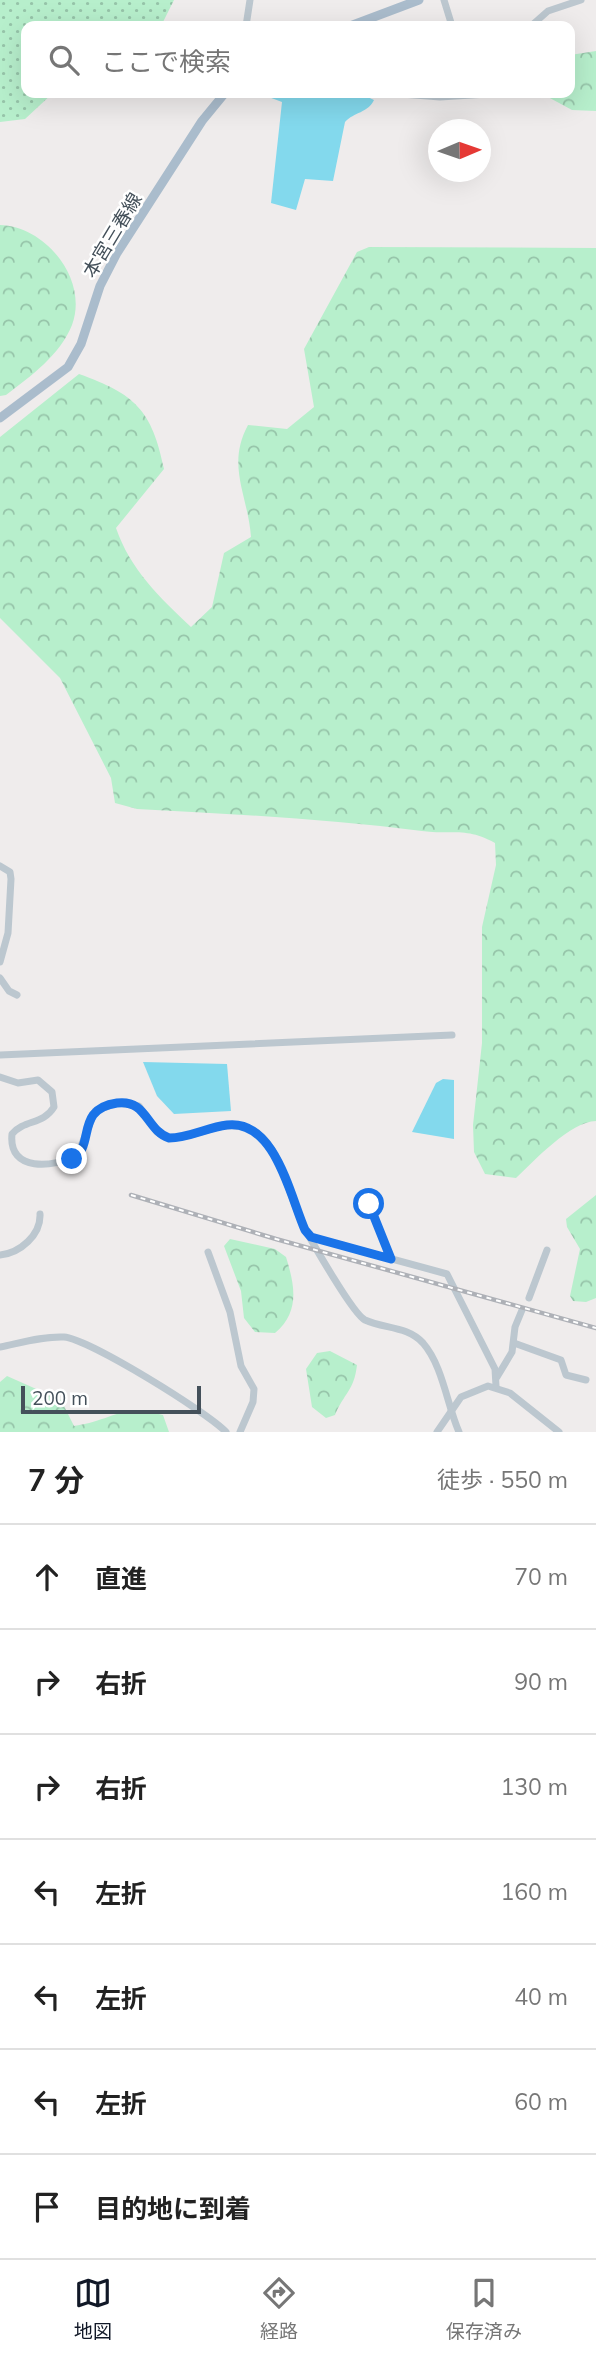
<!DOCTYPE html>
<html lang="ja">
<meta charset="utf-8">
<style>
:root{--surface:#fff;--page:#f6f6f6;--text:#222;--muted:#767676;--line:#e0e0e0;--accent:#111827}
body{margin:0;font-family:Mulish,"Noto Sans JP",sans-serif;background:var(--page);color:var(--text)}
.compass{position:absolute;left:428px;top:119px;width:63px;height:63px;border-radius:50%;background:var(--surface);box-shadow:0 7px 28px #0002;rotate:88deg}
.scale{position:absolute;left:21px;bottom:18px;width:180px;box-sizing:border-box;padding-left:7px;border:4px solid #44505a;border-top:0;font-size:19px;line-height:24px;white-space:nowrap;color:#44505a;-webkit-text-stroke:5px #fff;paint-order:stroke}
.stop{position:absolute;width:21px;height:21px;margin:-16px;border:5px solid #1a73e8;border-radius:50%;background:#fff}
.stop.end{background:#1a73e8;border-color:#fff;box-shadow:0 2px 7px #0008}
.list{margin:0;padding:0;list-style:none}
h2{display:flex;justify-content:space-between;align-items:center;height:91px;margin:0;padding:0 28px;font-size:30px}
h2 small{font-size:23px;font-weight:400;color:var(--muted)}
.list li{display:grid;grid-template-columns:46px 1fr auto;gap:21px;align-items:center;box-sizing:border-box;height:105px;padding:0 28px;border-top:2px solid var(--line)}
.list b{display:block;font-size:26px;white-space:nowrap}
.list em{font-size:23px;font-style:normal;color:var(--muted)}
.icon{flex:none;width:38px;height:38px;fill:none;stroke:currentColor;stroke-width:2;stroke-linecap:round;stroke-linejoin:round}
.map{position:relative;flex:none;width:596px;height:1432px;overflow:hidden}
.search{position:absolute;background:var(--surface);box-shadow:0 7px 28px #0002;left:21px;right:21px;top:21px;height:77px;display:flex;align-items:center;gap:18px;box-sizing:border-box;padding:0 24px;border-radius:14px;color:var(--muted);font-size:26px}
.sheet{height:826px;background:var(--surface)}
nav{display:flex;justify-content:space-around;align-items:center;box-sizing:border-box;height:98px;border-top:2px solid var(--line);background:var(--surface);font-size:19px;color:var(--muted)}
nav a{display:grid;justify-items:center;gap:4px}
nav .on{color:var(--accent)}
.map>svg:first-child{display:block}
.grass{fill:url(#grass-dots)}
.forest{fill:url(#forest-crowns)}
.water{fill:#83d9ed}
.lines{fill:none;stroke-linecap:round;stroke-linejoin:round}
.minor{stroke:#bcc7cf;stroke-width:7}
.major{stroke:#aabccc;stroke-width:9}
.rail-casing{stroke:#aeb1b7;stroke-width:4.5}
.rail{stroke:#fff;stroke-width:2;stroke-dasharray:5;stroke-linecap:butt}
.route{stroke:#1a73e8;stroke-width:9}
.labels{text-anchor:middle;stroke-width:5;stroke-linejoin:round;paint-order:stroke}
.street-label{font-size:19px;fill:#44505a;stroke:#fff}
</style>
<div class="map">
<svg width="596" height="1432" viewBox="0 0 596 1432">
<defs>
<pattern id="grass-dots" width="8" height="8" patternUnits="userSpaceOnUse" patternTransform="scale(1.75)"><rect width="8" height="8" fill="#b7efcc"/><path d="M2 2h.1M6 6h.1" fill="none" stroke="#96c4a9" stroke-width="1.8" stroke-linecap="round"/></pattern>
<pattern id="forest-crowns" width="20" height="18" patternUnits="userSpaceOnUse" patternTransform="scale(1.75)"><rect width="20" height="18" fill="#b7efcc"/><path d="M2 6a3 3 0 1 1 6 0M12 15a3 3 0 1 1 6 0" fill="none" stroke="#96c4a9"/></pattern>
</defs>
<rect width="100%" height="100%" fill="#efecec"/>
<path class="grass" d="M0,0H174L161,26H26V93H53L25,119L0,122Z"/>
<g class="forest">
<path d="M596,51V111L572,110L548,97L546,93H570V55Z"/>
<path d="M0,225C45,226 89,279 72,325C60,355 31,376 6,395L0,396Z"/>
<path d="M369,247L596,248V1121C570,1122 535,1160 516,1178L485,1174L474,1152L473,1125L482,1043V927L496,865L495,843C466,827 453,835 422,831C328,819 233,814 137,809L115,803L111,778L60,678L0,618V437L79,374C135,394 152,410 164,469L116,528C130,569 160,598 191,627L212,607L224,553L251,537C248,495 226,466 248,425L287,429L314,407L304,349L357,252Z"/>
<path d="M596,1195V1298L586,1302L573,1301L570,1296L580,1249L567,1227L566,1219Z"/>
<path d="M230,1239L275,1249L286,1257C295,1286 300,1312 275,1333L255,1332L244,1318L241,1291L224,1246Z"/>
<path d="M330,1351L357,1365C354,1391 344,1393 335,1415L326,1418L312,1407L306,1369L317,1353Z"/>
<path d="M7,1376L61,1400L74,1426C115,1420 116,1404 163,1415L169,1432H0V1382Z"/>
</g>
<g class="water">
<path d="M359,93L374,100C368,113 354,112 345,122L333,181L305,179L296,210L271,203L282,102L258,93Z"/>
<path d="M143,1062L227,1064L231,1111L174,1114L157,1096Z"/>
<path d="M443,1079L454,1080V1139L412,1132L436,1083Z"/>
</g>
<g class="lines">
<g class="minor">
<path d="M444,0L452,26"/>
<path d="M246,26L250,0"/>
<path d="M531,26L548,11L581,0"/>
<path d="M389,93L440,97L503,93"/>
<path d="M0,866L10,872L11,879L8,933L0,962"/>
<path d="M0,978L9,991L17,995"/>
<path d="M0,1055L452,1035"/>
<path d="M0,1077L18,1083L38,1080L52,1092L54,1107C43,1125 25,1119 12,1134C8,1173 54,1167 77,1156L95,1111L117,1103L139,1106L157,1132L169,1138C200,1139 226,1113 257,1133C281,1148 290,1201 304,1227C312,1242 353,1314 365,1320C385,1329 407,1326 423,1343C443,1366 447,1405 459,1432"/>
<path d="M369,1204L391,1259"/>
<path d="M311,1237L447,1274L495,1369L496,1386"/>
<path d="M208,1252L230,1312L241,1366L254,1389L253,1402L240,1432"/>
<path d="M0,1255C20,1253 41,1235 40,1214"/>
<path d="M529,1298L547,1250"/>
<path d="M514,1343L561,1360L566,1375L586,1380"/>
<path d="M0,1347C20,1343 43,1336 64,1337C89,1339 207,1412 226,1432"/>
<path d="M497,1377L512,1352L515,1327L522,1310"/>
<path d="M437,1432L461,1397L488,1386L510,1393L559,1432"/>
</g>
<g class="major">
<path d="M350,26L419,0"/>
<path d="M0,418L68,367L81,344L100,286L117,253L202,121L225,93"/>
</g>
<defs>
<path id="rail" d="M131,1195L276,1239L596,1328"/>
</defs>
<use href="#rail" class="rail-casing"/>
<use href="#rail" class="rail"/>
</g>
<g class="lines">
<path class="route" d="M72,1159C96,1147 74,1109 117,1103C147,1099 146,1130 169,1138C189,1138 208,1127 227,1125C275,1119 290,1196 305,1230L311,1237L391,1259L369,1204"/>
</g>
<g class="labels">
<g class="street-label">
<text transform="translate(112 235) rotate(-59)" y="7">本宮三春線</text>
</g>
</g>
</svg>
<svg class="compass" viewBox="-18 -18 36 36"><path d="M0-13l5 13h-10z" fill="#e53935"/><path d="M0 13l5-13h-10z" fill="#767676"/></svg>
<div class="scale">200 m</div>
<div class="stop" style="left:369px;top:1204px"></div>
<div class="stop end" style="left:72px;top:1159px"></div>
<div class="search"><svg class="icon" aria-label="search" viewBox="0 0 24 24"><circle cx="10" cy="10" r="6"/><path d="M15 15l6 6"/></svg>ここで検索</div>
</div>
<section class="sheet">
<h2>7 分<small>徒歩 · 550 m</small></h2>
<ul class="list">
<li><svg class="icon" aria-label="ahead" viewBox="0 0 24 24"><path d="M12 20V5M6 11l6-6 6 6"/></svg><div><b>直進</b></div><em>70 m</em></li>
<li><svg class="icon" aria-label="right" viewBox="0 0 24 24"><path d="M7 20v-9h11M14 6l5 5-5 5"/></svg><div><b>右折</b></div><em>90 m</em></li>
<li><svg class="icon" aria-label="right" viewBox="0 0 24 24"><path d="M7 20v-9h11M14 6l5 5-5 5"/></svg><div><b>右折</b></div><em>130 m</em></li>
<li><svg class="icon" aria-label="left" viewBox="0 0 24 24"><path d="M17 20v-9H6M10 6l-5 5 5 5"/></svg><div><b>左折</b></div><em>160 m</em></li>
<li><svg class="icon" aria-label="left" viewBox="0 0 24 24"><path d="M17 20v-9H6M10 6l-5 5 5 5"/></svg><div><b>左折</b></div><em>40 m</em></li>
<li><svg class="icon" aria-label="left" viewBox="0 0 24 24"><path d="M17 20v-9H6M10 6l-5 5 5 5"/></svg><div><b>左折</b></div><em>60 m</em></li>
<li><svg class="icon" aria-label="arrive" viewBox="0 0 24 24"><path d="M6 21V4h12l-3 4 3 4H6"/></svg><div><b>目的地に到着</b></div></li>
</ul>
</section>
<nav>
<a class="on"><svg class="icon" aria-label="map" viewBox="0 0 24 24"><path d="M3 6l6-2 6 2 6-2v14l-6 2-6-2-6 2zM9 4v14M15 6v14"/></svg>地図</a>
<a><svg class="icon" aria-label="directions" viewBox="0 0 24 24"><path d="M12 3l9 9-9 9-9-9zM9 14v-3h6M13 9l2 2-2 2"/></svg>経路</a>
<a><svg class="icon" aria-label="saved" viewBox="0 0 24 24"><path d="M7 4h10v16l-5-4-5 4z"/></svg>保存済み</a>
</nav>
